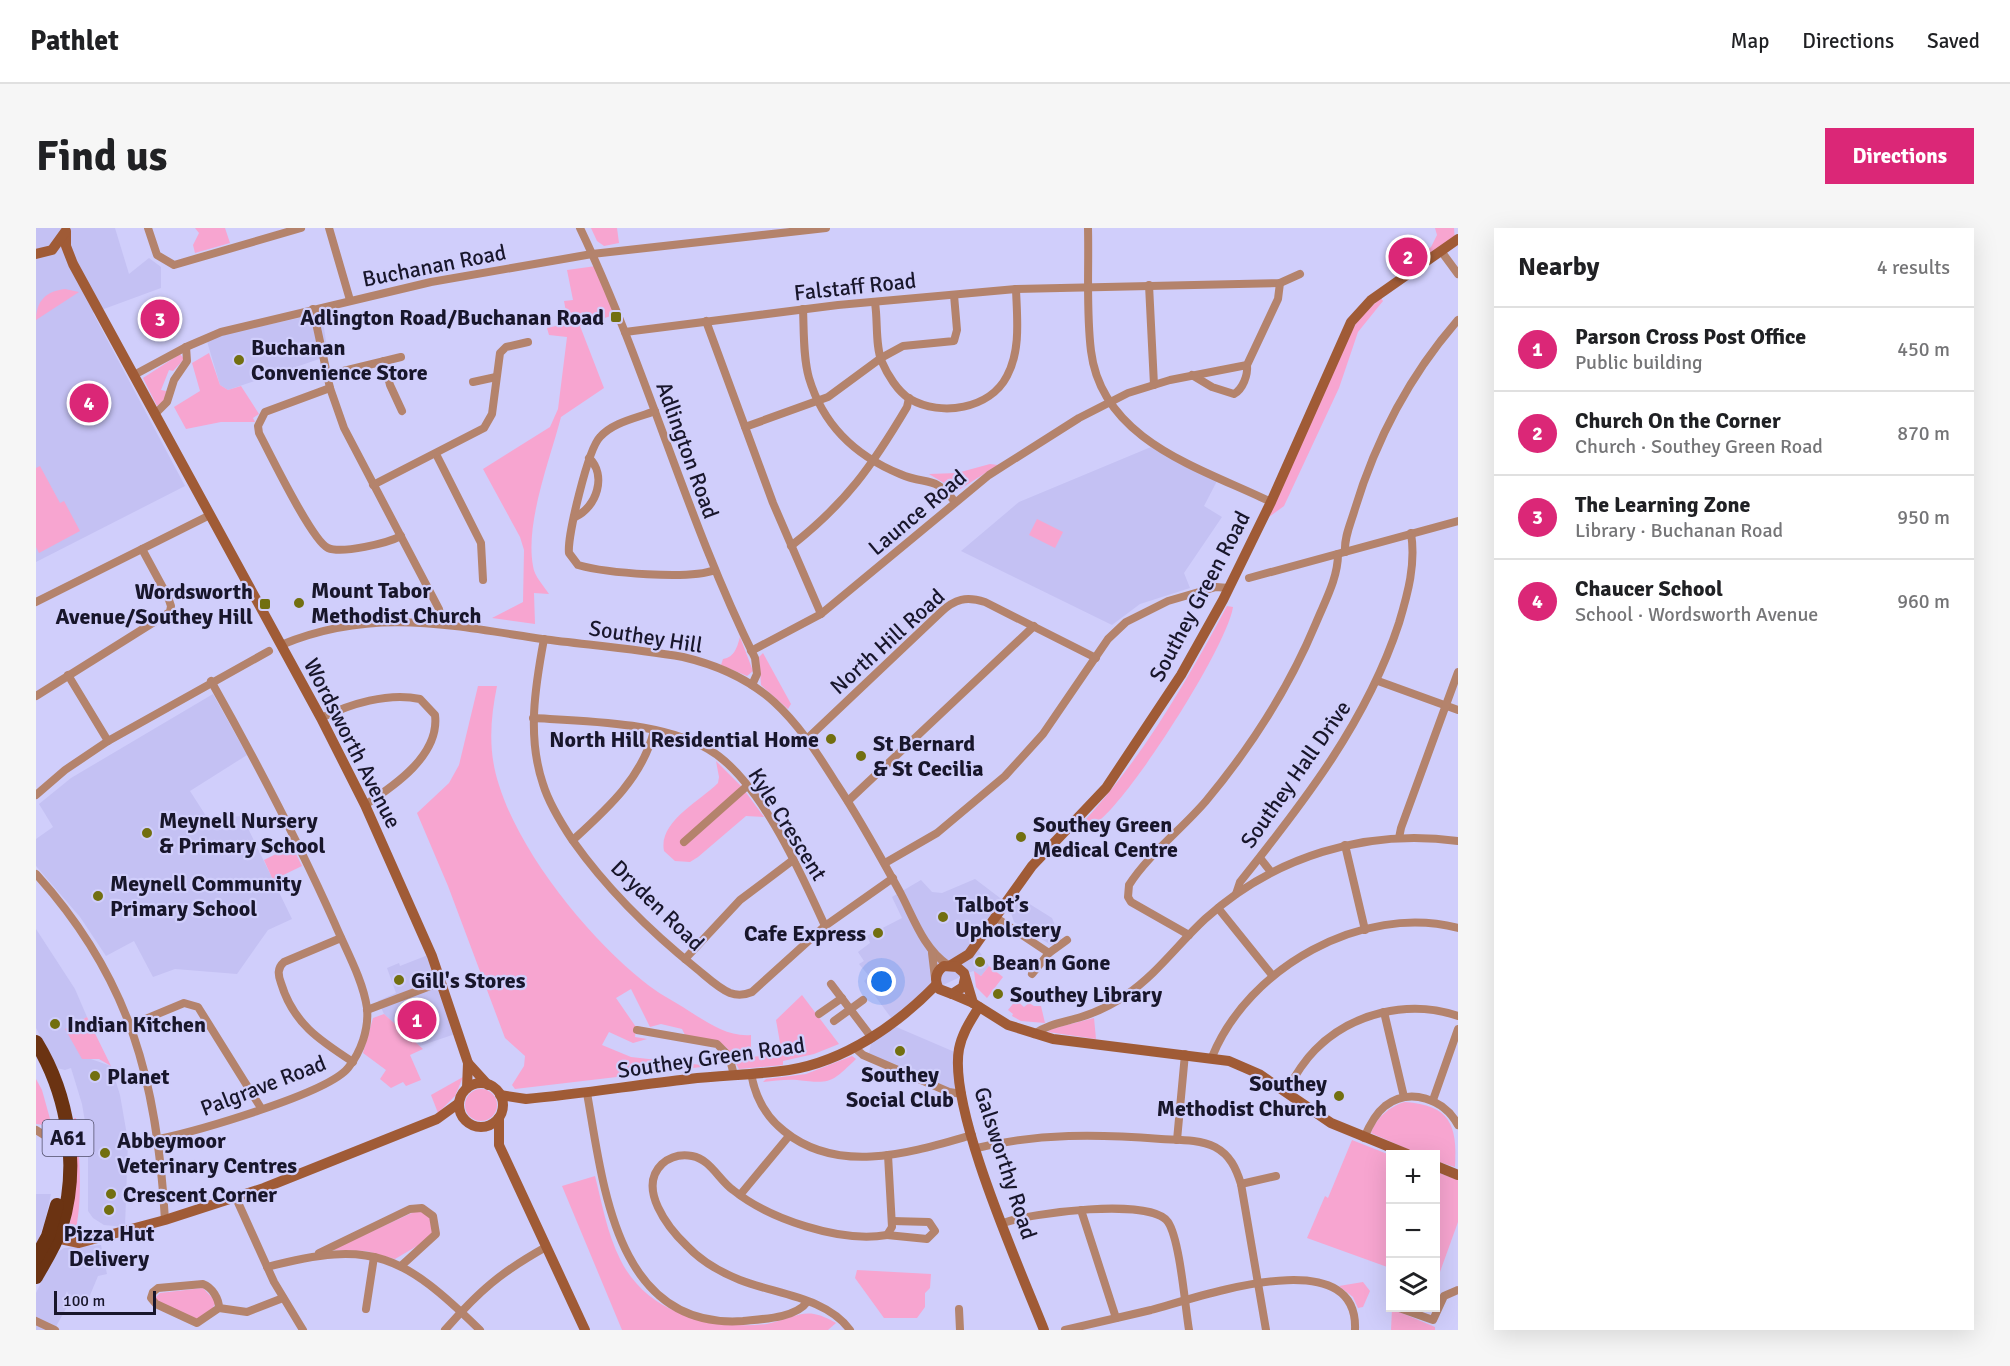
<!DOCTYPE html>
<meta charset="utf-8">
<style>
:root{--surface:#fff;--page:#f6f6f6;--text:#202124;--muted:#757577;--line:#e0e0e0;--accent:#db2777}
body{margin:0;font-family:Signika,sans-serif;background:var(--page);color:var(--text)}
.controls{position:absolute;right:18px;bottom:18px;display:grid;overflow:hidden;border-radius:0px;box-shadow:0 6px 24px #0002}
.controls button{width:54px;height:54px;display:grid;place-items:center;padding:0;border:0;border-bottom:2px solid var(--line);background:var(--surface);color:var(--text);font:30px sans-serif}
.scale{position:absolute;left:18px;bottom:15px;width:102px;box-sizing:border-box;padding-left:6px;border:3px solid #18162b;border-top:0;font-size:16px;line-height:21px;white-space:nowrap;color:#18162b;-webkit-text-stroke:4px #d0cefb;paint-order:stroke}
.you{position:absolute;left:846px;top:754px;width:21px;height:21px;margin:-15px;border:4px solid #fff;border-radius:50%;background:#1a73e8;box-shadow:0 0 0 9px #1a73e833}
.badge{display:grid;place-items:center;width:39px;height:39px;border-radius:50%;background:var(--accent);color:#fff;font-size:20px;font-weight:700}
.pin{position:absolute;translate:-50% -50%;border:3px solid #fff;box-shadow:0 2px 6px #0006}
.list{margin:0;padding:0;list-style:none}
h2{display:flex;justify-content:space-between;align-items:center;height:78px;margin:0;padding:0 24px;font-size:26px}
h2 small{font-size:20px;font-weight:400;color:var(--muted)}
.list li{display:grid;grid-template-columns:39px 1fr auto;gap:18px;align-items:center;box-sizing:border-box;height:84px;padding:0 24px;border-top:2px solid var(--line)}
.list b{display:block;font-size:22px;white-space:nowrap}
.list p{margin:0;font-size:20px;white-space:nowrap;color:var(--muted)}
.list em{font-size:20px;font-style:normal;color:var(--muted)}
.icon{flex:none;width:33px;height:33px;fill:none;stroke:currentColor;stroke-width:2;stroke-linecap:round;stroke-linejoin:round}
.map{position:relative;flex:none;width:1422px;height:1102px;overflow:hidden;border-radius:0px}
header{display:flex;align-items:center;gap:36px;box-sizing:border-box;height:84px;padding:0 30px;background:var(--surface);border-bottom:2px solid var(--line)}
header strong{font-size:28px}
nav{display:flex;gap:33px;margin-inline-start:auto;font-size:21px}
.intro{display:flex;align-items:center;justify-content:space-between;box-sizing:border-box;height:144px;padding:0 36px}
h1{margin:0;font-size:42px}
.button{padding:15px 27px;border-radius:0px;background:var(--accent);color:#fff;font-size:21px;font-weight:700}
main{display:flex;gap:36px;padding:0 36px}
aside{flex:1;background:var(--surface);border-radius:0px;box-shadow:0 6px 24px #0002}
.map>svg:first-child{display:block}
.built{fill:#c4c1f3}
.green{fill:#f7a5d0}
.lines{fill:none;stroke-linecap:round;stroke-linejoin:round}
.street{stroke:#b4836c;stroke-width:8}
.secondary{stroke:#a05b36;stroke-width:10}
.highway{stroke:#6b3312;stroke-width:14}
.poi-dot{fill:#726f10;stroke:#d0cefb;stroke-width:2}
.labels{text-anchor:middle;stroke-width:4.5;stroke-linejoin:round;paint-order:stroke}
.shield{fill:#d0cefb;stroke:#4f4d69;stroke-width:1.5}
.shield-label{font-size:21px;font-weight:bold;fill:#18162b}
.street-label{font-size:22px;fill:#18162b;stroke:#d0cefb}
.poi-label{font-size:22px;font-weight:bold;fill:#18162b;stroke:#d0cefb;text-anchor:start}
</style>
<header>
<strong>Pathlet</strong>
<nav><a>Map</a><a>Directions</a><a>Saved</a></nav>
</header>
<div class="intro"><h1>Find us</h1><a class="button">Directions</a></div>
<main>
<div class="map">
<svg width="1422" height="1102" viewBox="0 0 1422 1102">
<rect width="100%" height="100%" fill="#d0cefb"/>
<g class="built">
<path d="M0,0H79L93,46L113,30L125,39V60L57,85L149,258L0,334Z"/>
<path d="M286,85L292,128L192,162L184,157L170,110Z"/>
<path d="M1115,219L1181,253L1168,278L1186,289L1148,345L1154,360L1104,376L1076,397L925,323L983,274Z"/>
<path d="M177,466L211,527L154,563L172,591L206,588L256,691L232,702L201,746L139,741L117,749L98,713L70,728L44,689L0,638V611L17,599L3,576L35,550Z"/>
<path d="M939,651L968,673L943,723L953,738L945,748L937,743L890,765L856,791L828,753L833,748L823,736L828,733L822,724L834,715L831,708L866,690L856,669L885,652L896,664L906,665Z"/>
<path d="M984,670L1016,690L1025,711L1015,717L978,694L975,685Z"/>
<path d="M0,701L39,761L51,789L30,801L52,830L75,838L84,867L92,913L89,999L68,997L57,990L52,983V911L46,876L35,840L29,842L21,840L0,800Z"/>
<path d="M392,727L419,806L384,818L348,786L342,773L360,765L351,740L363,735L364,738Z"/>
<path d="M858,798L921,825L923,857L919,863L833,826L835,815Z"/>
<path d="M0,966H15L9,994L0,1017Z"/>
<path d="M65,1017L71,1046L62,1048L52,1072L36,1070L18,1102H0V1065L19,1026L28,1020Z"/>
</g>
<g class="green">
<path d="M159,0H189L194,15L159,25L157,17L163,5Z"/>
<path d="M555,0H581L583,15L568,18L561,13Z"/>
<path d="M1399,0H1418L1419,13L1373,45L1369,39L1395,19L1401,7Z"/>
<path d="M560,38L581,86L544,98L568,160L525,189C514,232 489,294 497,338C498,348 508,358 513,366L498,365L499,396L456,390L487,374L488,322L484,309L447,241L514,199L522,181L531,109L513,107L511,100L529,96L531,89L528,73L537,72L531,42Z"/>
<path d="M29,61L43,64L0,92C0,73 10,63 29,61Z"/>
<path d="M1345,70L1347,73L1322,104L1303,160L1248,278L1233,289L1309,114L1324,89Z"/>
<path d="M173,125L184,157L192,162L205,158L223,186L217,190L219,194H185L150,201L138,179L164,163L156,135Z"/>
<path d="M144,126L148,131L137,143L133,142L125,162L130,163L129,172L121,178L107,150Z"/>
<path d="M954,236L962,237L921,263L893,246L921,245Z"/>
<path d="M4,238L24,275L28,273L44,303L3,325L0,319V240Z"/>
<path d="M1001,291L1027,304L1019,320L993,307Z"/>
<path d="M1191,378L1197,379C1191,419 1093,573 1059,596C1054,599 1047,601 1042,604L1040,602C1102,537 1149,457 1191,378Z"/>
<path d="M704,409L717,443L711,448L685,437L687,431C699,429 701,419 704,409Z"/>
<path d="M727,425L755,476L752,481L725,457L723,429Z"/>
<path d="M442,458H461C454,492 452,524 463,557C484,625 552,709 607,753C621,765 638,773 653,783C672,795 692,809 715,807V829L746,826L740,792L766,767L803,816L778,826L747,833V837L703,841L691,820L682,813L649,807L646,801L625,796L614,799L595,761L580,770L600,799L599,809L611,811L597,815L573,804L566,817L595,829L674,838L479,861L476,857L488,838L489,828L469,810L412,658L381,585L413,555L423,537Z"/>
<path d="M680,533L706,559L728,589L710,588L662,629L654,634L639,633L628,623C622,594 664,573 682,555L683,549Z"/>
<path d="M256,618L266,638L237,652L228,632Z"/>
<path d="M953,738L967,749L951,770L940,759L938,743L945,748Z"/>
<path d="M980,772L988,779L993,775L998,778H1005L1009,795L985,793L976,788L977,786L972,782Z"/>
<path d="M348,786L387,821L374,827L385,852L370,858L367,854L355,860L344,851L350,842L327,825L337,790Z"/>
<path d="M51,789L75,838L63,831H46L29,801Z"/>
<path d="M1058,790L1060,811L1012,804L1015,801Z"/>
<path d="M816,828L820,831C795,855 795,856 761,852C750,851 738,853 727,854L730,851L770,846Z"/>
<path d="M427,849L419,868L402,885L395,867Z"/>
<path d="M0,851L6,862L16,898L0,896Z"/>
<circle cx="445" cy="877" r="16"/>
<path d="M1369,874C1413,877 1422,896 1419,939L1400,933V926H1383L1335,905C1340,890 1354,878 1369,874Z"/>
<path d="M38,890H40C43,925 48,975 38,1008L33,1001C39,963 43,929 38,890Z"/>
<path d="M1316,912L1354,927V1040L1271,1010L1289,968L1292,970Z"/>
<path d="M1400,944L1422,952V994L1400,1055Z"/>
<path d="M559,948C566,975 571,1005 584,1031C610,1085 674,1102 731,1096C763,1089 769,1077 800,1095L792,1102H586L526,958Z"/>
<path d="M382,982L394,989L397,1005L393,1011L359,1031L330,1023L296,1022Z"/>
<path d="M821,1042L895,1046L894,1060L889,1065V1079L881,1090H848L819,1050Z"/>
<path d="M1327,1054L1334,1063L1327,1079L1322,1080L1317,1069L1303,1058Z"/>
<path d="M167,1060L180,1074L175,1083L162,1092L121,1074L119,1070L124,1065Z"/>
<path d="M1356,1081L1399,1099V1102H1355Z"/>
</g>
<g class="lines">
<g class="street">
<path d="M112,0L121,27L138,37L265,0"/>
<path d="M293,0L314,72"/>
<path d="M544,0C611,140 650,291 719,430L721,446L716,457"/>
<path d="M1052,0C1053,41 1050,83 1055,123C1066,213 1165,240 1235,274"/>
<path d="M1405,23L1422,46"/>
<path d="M1113,57L1118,157"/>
<path d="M839,75C842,93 839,118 846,134C851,146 862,164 874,171C905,189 954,181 971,148C985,122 981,90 980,61"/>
<path d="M277,81L294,160L308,200L403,381L406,395"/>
<path d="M767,81C768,103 767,129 773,150C787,197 820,228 864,246C891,258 898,246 919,274"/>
<path d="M670,93L737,275L785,386"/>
<path d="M589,104L802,77L980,61L1244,55L1264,46"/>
<path d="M348,133L354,157L366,183"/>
<path d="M98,147L150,119L185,104L395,54L556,26L790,0"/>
<path d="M291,147L365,129"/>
<path d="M1156,147L1176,159L1198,166C1207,161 1212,147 1211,137"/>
<path d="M437,154L460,149"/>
<path d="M294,160L229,184L222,198L223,205C234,226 276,313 292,320C306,326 352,315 365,308"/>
<path d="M619,183C601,190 577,194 564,209C552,221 531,309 533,325L542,337C570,345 653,352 679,342"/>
<path d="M119,186L131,174L138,152L151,133L150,119"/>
<path d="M709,199L792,169L845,130L867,118L918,113L921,102L918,67"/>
<path d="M400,226L445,315L447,352"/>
<path d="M337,257L448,200L456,186L464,125L470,119L492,114"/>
<path d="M539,289C561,279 571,247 553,230"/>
<path d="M755,318C810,275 836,238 871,179L873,170"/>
<path d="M1309,324C1308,310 1314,297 1318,284C1339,214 1374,147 1422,92"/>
<path d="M1213,350L1422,293"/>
<path d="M0,374L174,287"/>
<path d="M508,411C499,459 491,509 507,556C513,576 525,595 537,613C571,661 615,704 661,741C671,749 682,760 694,765C702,768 709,767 716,764L789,698L857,650"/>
<path d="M245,417C336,379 413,397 506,411C553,417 600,421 647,429C728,448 758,488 800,555C824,591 844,628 865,666C878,691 888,721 912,737"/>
<path d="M715,423L785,386L953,247L1043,190L1092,165L1134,152L1211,137L1242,71L1244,55"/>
<path d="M32,447L72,513"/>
<path d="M1342,453L1422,482"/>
<path d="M0,468L134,384L135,378L132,369L106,321"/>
<path d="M285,490C314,476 352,464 384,471L399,487C404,527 358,558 329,577"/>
<path d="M497,490C550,493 625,494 672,521C723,550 765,645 789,698"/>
<path d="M772,510L905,384C919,371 930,368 949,374L1060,430"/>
<path d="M0,567L29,542L72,513L233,423"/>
<path d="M812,573L998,398"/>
<path d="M1363,610L1365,600L1422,444"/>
<path d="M537,612C571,581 606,550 618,503"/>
<path d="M648,614L711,558"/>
<path d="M1309,617L1329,702"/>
<path d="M1224,630L1235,644"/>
<path d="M849,635L901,605L969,548L1007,506L1072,411L1090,394L1132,373L1180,359L1193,360"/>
<path d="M0,646C95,751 121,854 129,992"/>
<path d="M1200,666L1204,654C1268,574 1331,493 1363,395C1372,365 1380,336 1375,305"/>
<path d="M1182,680L1236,747"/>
<path d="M959,689L1013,725"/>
<path d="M1153,707L1095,674L1092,669L1093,657C1112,627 1146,601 1170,573C1215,519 1253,460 1280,395C1289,373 1302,350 1302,326"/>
<path d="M305,710L248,734C241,740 242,747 245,755C257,795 283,812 317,834"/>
<path d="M896,725L899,750"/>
<path d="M649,731L704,672L757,632"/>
<path d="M996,746L1013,725L1031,712"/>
<path d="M795,756L836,810"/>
<path d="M331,782L405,754"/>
<path d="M1348,784L1368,869"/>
<path d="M783,786L806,770"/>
<path d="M798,793L827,772"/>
<path d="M95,797L148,775L162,779L225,880"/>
<path d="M601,802L681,816L693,828L698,847"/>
<path d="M998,806C1012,796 1029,794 1045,789C1061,784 1076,777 1090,767C1121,746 1142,716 1169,691C1237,629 1330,600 1422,613"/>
<path d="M818,819L827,827L913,864L926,866"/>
<path d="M1176,829C1212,740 1326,675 1422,700"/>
<path d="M715,845C719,869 729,888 748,903C803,948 876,924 936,907"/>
<path d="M1250,864C1258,849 1267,834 1279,822C1315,785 1373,771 1422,788"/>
<path d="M551,865C567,955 579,1102 707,1093C726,1091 760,1090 771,1074"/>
<path d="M1397,872L1422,801"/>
<path d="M0,902L24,917"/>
<path d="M8,905L22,896"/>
<path d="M1328,910C1333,898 1339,886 1349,878C1374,859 1408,871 1422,897"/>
<path d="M123,911C160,903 291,866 312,840C325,824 333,801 331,780C327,752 310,722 299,696C262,613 220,533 175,453"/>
<path d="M1141,912L1149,826"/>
<path d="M941,920C1003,905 1062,906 1125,911C1142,912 1163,911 1179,919C1194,927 1200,940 1205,956L1230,1102"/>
<path d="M1205,956L1240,948"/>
<path d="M704,967L753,908"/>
<path d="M200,970L238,1054L267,1102"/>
<path d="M1045,982L1080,1090"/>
<path d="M967,995C994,985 1115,969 1132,994C1144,1012 1149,1078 1153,1102"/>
<path d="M851,1007L891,1011L899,1003L893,994L856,993"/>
<path d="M283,1025L374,981L386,980L397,988L400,1006L365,1038"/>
<path d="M231,1039C337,1011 367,1027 444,1102"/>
<path d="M183,1080C183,1071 176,1059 167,1056L122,1060L117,1064L115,1070L120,1076L161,1095L183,1080L211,1084L247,1070"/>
<path d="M1363,1080L1397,1092L1408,1068L1422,1062"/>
<path d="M330,1081L338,1029"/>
<path d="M923,1081L924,1102"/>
<path d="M0,1093L19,1102"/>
<path d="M409,1102C443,1063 465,1044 510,1019"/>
<path d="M814,1102C790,1069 739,1066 704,1052C684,1044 666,1034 651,1018C632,1000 601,960 626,936C634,929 645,926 656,928C674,931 683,952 697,962C733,991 804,1015 851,1007L856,999L852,927"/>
<path d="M1029,1102C1058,1095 1086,1089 1115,1082C1161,1070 1323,1011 1319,1102"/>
</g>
<g class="secondary">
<path d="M30,3V18L37,36L285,490L329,577L396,728L432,835L431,860"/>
<path d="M0,26L16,22L29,4"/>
<path d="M915,737L933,726L996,638L1070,560L1145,447L1187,372L1235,274L1315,94L1335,72L1422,11"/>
<path d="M929,750L927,759L916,766L903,761C898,752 899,744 908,738L921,739L928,745L937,775"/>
<path d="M916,766L937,775L972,797L1017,811L1193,833L1223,846L1295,895L1371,926"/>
<path d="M943,779C935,792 926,805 923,821C912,881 984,1041 1008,1102"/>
<path d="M432,835L452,857"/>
<circle cx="445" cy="877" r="22"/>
<path d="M464,867L490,871C545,866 599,857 653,851C686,847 720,847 753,842C809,833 861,797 900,757"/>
<path d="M463,890V917L549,1102"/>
<path d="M1400,938L1422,947"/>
<path d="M15,1009L43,1015L129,992L228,960L401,891L423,875"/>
</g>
<g class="highway">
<path d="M0,814C33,868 44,939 25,1000C19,1018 9,1033 0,1049"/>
<path d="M0,1030L12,1008L21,977"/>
</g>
</g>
<g class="poi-dot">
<rect x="574" y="83" width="12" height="12" rx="3"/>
<circle cx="203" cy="132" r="6"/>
<circle cx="263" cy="375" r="6"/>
<rect x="223" y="370" width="12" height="12" rx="3"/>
<circle cx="795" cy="511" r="6"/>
<circle cx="825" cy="528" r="6"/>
<circle cx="111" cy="605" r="6"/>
<circle cx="985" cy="609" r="6"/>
<circle cx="62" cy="668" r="6"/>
<circle cx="907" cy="689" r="6"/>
<circle cx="842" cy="705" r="6"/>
<circle cx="944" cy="734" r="6"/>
<circle cx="363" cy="752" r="6"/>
<circle cx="962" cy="766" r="6"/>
<circle cx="19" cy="796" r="6"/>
<circle cx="864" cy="823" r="6"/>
<circle cx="59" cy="848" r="6"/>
<circle cx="1303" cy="868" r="6"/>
<circle cx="69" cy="925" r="6"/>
<circle cx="75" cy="966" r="6"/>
<circle cx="73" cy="982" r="6"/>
</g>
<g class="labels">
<rect class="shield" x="6.5" y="892" width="51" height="36" rx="4.5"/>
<g class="shield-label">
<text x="32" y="917">A61</text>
</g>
<g class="street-label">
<text transform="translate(398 37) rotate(-11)" y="8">Buchanan Road</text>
<text transform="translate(819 58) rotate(-6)" y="8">Falstaff Road</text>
<text transform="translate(652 222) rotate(70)" y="8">Adlington Road</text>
<text transform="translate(881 284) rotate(-40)" y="8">Launce Road</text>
<text transform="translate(1163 368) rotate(-62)" y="8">Southey Green Road</text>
<text transform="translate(610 408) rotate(9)" y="8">Southey Hill</text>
<text transform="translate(851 413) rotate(-42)" y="8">North Hill Road</text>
<text transform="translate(317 515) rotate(63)" y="8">Wordsworth Avenue</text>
<text transform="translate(1259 546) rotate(-55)" y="8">Southey Hall Drive</text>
<text transform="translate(752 596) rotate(58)" y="8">Kyle Crescent</text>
<text transform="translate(622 677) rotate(44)" y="8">Dryden Road</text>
<text transform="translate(675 829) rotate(-8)" y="8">Southey Green Road</text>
<text transform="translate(227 857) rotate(-21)" y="8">Palgrave Road</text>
<text transform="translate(970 935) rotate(72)" y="8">Galsworthy Road</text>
</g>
<g class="poi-label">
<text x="568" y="97" text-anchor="end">Adlington Road/Buchanan Road</text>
<text x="215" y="127">Buchanan<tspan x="215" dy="25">Convenience Store</tspan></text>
<text x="275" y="370">Mount Tabor<tspan x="275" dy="25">Methodist Church</tspan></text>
<text x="217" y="371" text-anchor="end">Wordsworth<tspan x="217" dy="25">Avenue/Southey Hill</tspan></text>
<text x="783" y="519" text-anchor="end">North Hill Residential Home</text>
<text x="837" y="523">St Bernard<tspan x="837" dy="25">&amp; St Cecilia</tspan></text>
<text x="123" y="600">Meynell Nursery<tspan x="123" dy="25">&amp; Primary School</tspan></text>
<text x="997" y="604">Southey Green<tspan x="997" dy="25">Medical Centre</tspan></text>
<text x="74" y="663">Meynell Community<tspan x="74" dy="25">Primary School</tspan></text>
<text x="919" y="684">Talbot’s<tspan x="919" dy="25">Upholstery</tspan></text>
<text x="830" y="713" text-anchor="end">Cafe Express</text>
<text x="956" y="742">Bean n Gone</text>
<text x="375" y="760">Gill's Stores</text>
<text x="974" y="774">Southey Library</text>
<text x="31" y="804">Indian Kitchen</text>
<text x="864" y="854" text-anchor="middle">Southey<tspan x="864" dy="25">Social Club</tspan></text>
<text x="71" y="856">Planet</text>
<text x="1291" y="863" text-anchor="end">Southey<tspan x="1291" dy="25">Methodist Church</tspan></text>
<text x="81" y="920">Abbeymoor<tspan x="81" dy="25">Veterinary Centres</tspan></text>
<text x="87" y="974">Crescent Corner</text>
<text x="73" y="1013" text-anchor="middle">Pizza Hut<tspan x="73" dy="25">Delivery</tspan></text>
</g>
</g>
</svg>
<div class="controls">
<button>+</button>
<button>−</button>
<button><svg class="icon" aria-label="layers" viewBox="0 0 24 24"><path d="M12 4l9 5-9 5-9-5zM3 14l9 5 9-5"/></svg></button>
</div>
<div class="scale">100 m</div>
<div class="you"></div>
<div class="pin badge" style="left:381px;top:792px">1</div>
<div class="pin badge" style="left:1372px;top:29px">2</div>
<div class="pin badge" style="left:124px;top:91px">3</div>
<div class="pin badge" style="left:53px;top:175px">4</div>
</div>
<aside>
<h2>Nearby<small>4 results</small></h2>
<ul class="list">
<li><span class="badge">1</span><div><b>Parson Cross Post Office</b><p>Public building</p></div><em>450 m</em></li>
<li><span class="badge">2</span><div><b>Church On the Corner</b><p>Church · Southey Green Road</p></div><em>870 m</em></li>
<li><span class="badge">3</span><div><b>The Learning Zone</b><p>Library · Buchanan Road</p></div><em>950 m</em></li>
<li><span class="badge">4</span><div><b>Chaucer School</b><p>School · Wordsworth Avenue</p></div><em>960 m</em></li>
</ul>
</aside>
</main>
